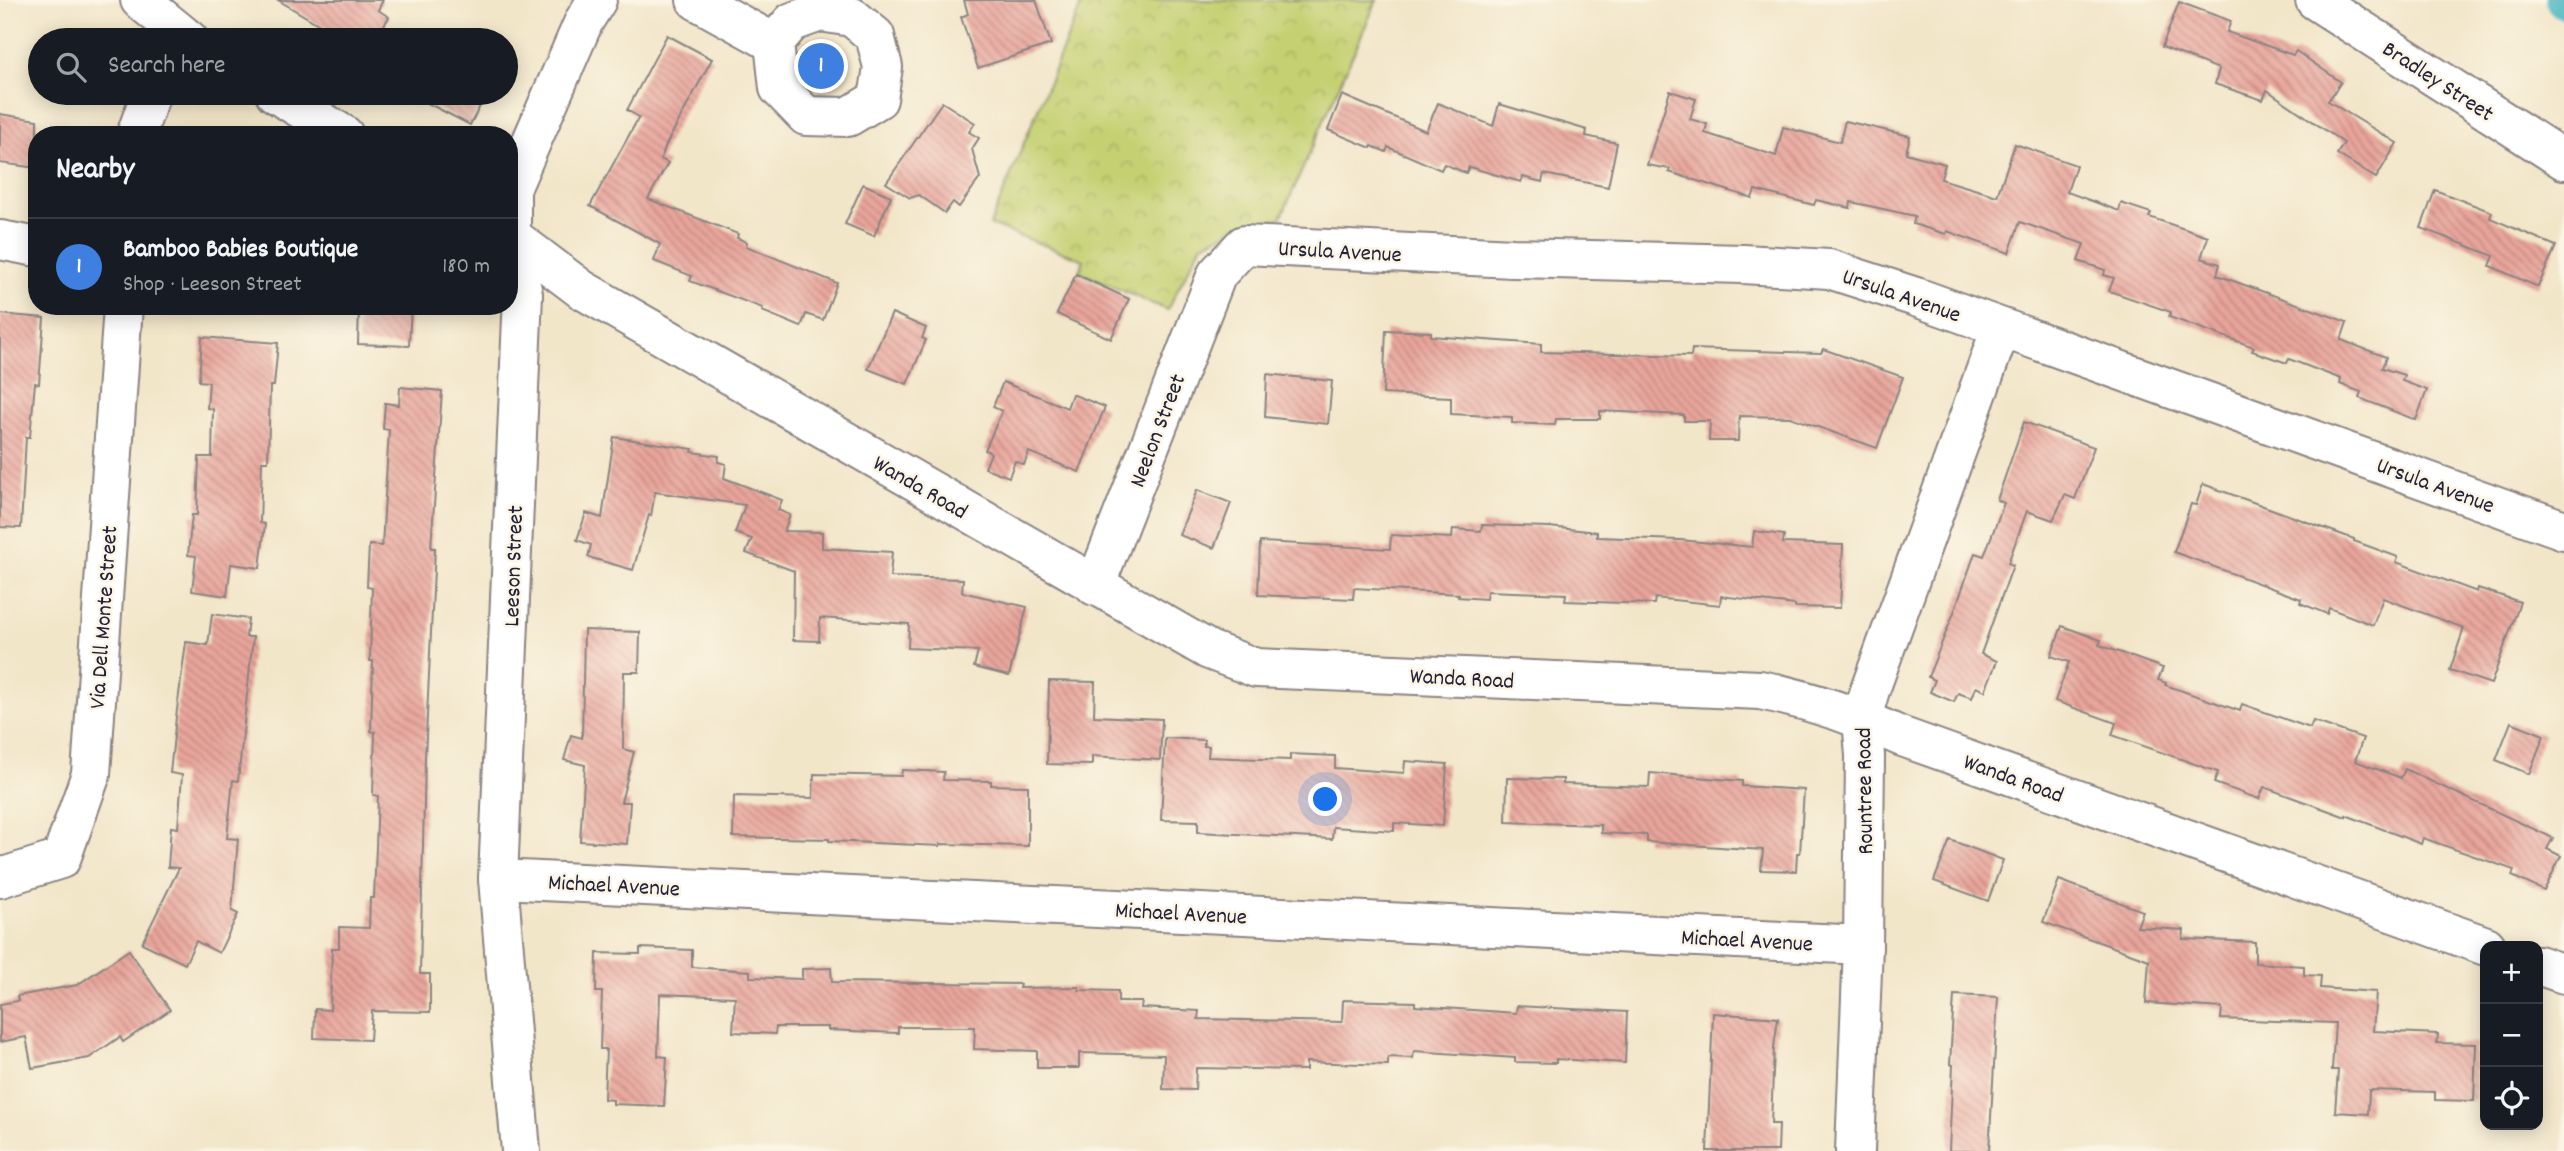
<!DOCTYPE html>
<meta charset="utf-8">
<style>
:root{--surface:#171b24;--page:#20242c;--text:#f1f3f6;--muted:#9ea1a6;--line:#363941;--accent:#7c3aed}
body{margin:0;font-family:Dekko,sans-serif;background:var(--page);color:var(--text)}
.controls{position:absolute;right:21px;bottom:21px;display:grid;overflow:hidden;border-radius:14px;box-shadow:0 4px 18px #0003}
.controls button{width:63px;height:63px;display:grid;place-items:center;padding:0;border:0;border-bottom:2px solid var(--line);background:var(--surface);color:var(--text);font:35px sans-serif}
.you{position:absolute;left:1326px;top:800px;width:24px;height:24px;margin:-18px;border:5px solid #fff;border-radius:50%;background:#1a73e8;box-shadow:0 0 0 10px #1a73e833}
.badge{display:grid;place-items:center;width:46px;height:46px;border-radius:50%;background:var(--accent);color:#fff;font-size:23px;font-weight:700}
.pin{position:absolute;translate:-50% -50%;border:4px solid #fff;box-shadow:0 2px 7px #0006}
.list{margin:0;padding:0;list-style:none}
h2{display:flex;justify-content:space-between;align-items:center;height:91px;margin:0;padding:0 28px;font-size:30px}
h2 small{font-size:23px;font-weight:400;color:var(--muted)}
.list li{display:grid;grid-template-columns:46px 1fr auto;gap:21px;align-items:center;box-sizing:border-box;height:98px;padding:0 28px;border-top:2px solid var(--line)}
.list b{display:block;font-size:26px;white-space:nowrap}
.list p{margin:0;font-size:23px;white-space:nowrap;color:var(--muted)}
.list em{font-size:23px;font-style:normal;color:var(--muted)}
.icon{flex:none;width:38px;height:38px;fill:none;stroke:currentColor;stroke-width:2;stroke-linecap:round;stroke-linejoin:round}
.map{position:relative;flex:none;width:2564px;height:1151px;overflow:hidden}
.search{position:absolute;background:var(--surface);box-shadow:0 4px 18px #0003;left:28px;top:28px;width:490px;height:77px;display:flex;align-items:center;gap:18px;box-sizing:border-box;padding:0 24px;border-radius:38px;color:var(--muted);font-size:26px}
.panel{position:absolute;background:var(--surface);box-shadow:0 4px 18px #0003;left:28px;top:126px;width:490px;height:189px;border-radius:28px}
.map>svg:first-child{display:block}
.park{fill:url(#park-crowns);stroke:#737956;stroke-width:2}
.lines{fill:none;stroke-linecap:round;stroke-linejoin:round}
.canal{stroke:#47b5c1;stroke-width:35}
.building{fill:url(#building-back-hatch)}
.minor-casing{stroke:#8a8482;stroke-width:42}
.tertiary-casing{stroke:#8a8482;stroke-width:42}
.minor{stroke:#fff;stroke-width:38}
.tertiary{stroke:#fff;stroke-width:38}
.labels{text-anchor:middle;stroke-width:5;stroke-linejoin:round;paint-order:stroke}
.street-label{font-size:23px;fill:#22223b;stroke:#fcf5e5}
</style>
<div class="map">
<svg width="2564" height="1151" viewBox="0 0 2564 1151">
<defs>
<pattern id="park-crowns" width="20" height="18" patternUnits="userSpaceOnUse" patternTransform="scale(1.75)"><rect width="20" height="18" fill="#c4d071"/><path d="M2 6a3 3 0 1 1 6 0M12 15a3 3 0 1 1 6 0" fill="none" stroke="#a8b263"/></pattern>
<pattern id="building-back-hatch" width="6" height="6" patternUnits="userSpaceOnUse" patternTransform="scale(1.75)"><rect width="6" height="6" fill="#e9a59b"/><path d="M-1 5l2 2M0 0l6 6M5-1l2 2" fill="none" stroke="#bc8680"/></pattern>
</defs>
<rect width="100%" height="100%" fill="#fcf5e5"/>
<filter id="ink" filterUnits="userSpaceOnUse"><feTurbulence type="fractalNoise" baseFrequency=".0143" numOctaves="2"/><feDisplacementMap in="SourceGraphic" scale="14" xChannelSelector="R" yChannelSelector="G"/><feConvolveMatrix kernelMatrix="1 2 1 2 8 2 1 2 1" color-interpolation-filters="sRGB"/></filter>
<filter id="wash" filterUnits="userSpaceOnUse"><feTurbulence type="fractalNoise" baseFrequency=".00686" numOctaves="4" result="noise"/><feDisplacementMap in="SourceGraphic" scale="28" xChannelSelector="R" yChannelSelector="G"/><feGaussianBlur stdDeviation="1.57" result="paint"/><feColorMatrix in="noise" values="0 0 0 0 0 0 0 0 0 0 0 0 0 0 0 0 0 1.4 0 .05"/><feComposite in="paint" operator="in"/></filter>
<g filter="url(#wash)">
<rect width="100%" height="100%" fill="#f2e6c9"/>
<path class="park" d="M1083,0H1377L1281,218L1246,224L1202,244L1167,310L1079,272L1084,260L990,225Z"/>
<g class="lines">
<path class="canal" d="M2563,0L2564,1"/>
</g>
<g id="blocks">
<g class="building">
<path d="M278,0H383L378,10L389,17L375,40H345Z"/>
<path d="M964,0H1036L1051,44L978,68L961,17L968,14Z"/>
<path d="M2179,2L2231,21L2227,32L2293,55L2296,51L2341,82L2328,101L2397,143L2376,178L2337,154L2344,143L2267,90L2263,100L2215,84L2219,69L2162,47Z"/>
<path d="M667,35L712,59L666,145L661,159L668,163L648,199L738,234L737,238L747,242L746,246L837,283L823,320L806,314L801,327L762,311L763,308L690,281L692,276L654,261L660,244L590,206L639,117L627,110Z"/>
<path d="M1670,91L1696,99L1690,119L1707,124L1705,133L1776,156L1783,127L1840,142L1845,121L1910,136L1906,153L1945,164L1941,179L1997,196L2015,144L2076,165L2067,192L2119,211L2121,203L2151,213L2149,217L2208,237L2201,258L2220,264L2217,275L2347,322L2341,340L2386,357L2382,368L2404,375L2402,381L2427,390L2416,420L2359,398L2361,392L2340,384L2341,379L2289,359L2287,363L2252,351L2254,347L2169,317L2171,312L2109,291L2114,278L2104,275L2105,270L2078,261L2084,244L2020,222L2009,253L1947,231L1946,234L1913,224L1915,216L1851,202L1850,208L1816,200L1814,205L1755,190L1752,198L1669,172L1670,169L1647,165Z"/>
<path d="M408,93H487L470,125Z"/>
<path d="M1342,95L1426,131L1438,103L1493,126L1499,104L1587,130L1586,136L1617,143L1608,187L1544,174L1542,182L1523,177L1521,182L1469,167L1466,173L1444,164L1441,170L1388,147L1386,152L1372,146L1371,148L1328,130Z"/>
<path d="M942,102L975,123L969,132L979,138L972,149L980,178L959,207L953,202L945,213L919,195L910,198L886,183Z"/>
<path d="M0,114L37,120V168L0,163Z"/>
<path d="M863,184L891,196L874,236L845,224Z"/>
<path d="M2435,190L2492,212L2490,218L2556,246L2538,287L2490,266L2494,256L2421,228Z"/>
<path d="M1076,274L1129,299L1111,339L1057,314Z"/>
<path d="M359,306H411L409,346L358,344Z"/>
<path d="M892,313L926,328L922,338L926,340L907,384L868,369Z"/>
<path d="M0,314L44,318L39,384L35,383L30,437H26L21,528L0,527Z"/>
<path d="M1386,330L1431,332V336L1541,344V352L1691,356L1692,349L1821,353L1823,349L1903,377L1877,448L1790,417L1739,416L1738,441H1709L1710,421H1684V415L1600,411V419H1556L1555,425L1512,423V417L1451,414V397L1383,394Z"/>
<path d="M202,337L278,343L274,386H270L268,461H262L260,523L265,524L260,568L231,564L227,596L192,591L196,556L188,555L192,515H197L199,457H212L213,409L207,408L209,382L199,381Z"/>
<path d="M1267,374L1332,381L1328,424L1265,417Z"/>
<path d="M1003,382L1067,408L1072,394L1105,407L1079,472L1029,452L1024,465L1015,461L1009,477L985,468L991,453L985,450L1002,411L993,407Z"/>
<path d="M400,387L442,391L431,548H435L425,758L420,974H430V1012L372,1011L370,1040L314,1038L315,1009L330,1010L332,948H339V927L369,928L370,898H374L378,796L373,795L375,732L371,731L373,661H370L372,588L367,587L369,545L382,546L389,430L383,429L385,403L399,405Z"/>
<path d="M2024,422L2094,447L2075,499L2065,495L2053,520L2027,511L2008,563L2013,565L1981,654L1997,661L1985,691L1976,687L1972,698L1958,693L1954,702L1930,692L1935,680L1928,677L1953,615L1975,553L1984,556L2004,503L1997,500Z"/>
<path d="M614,437L693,449L692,452L719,456L718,462L726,464L724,478L782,500L778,510L790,515L784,531L822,532V548L892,552L890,577L963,579L962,592L1027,607L1009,676L974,667L978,651L908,648L909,624L820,618L819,641L793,640L794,571L746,553L752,539L735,533L745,505L655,492L651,516L649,515L633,570L588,557L591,545L577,540L586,513L602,518Z"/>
<path d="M2203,484L2354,539V541L2398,557L2396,562L2477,592L2478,588L2520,602L2491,684L2450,670L2464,628L2383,598L2373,625L2329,608L2327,614L2300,603L2301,599L2174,552L2191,504L2196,505Z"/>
<path d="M1197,490L1231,503L1214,548L1179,535Z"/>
<path d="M1482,525L1549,527L1597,532V537L1680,540L1752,547L1754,531L1784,535L1783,543L1843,545L1840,608L1795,607V605L1721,596L1720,605L1655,598L1654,604L1565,601L1566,594L1487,591L1486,599L1458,597L1459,594L1354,588L1353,599L1258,595L1260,542L1390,549L1391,535L1452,538L1453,529L1481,531Z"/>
<path d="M212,614L248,619L246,637H253L238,781L233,780L227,838L238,839L232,911L238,914L219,953L196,941L185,964L142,943L179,868L168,867L171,827L178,828L182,775L170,773L176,717L186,642L208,645Z"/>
<path d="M2062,626L2101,640L2099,645L2163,668L2158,680L2166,683L2165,685L2240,711L2242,704L2310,728L2313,721L2363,738L2355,761L2401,778L2405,769L2553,838L2547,849L2561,856L2544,891L2512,876L2514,870L2423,838L2421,844L2346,815V817L2264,787L2259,799L2214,783L2218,772L2112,735L2116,723L2055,701L2069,662L2051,656Z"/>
<path d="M584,630L640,632L639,672H624L623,749L634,752L621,802H630L627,844L580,841L585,765L564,760L571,735L582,738Z"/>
<path d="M1049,681L1095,682L1094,716L1162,719L1160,760L1092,756V765L1047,764Z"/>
<path d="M2511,722L2544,735L2529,774L2496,760Z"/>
<path d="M1165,738L1204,740V746H1209L1208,757L1290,760V754L1335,756V768L1404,773L1405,761L1447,764L1443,826L1394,823V831L1333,827L1332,839L1198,832V821L1161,820Z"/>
<path d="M902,770L944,772L943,780L991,781V785L1028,786V846L940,844V846L829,841V839L733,837L734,796L813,798L814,774L901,776Z"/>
<path d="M1650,773L1742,781V786L1804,790L1800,853H1797L1796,871L1761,870L1763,850L1647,842V835L1601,833V825L1506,822L1507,778L1563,779V784L1649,787Z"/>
<path d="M1950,840L2003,860L1988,901L1934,881Z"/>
<path d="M2059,880L2143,911L2137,927L2184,930L2183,939L2255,942V963L2304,966V975L2321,976L2320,988L2376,992L2373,1031L2438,1034L2437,1043L2476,1044L2474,1101L2435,1100V1092L2369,1090L2368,1114L2335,1112L2338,1070H2332L2335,1023L2221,1019L2222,1008L2146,1003L2149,960L2043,922Z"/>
<path d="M640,948L692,950V967L750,971V977L802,979V969L831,968L832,982L1020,984L1019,988L1079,987V990L1118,991V1002H1142L1141,1008L1199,1011L1198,1019L1342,1022L1343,1000L1415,1002V1006L1516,1013L1517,1006L1627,1012L1625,1063L1556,1059V1063L1515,1062V1058L1414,1051L1413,1058L1388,1057V1065L1306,1062V1070L1196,1068L1195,1090L1163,1089L1164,1055L1079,1053V1068H1037V1051L974,1049L975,1027H898V1033L828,1030V1027H776L775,1034L733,1032L735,997L660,994L658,1056L667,1057L664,1106L613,1104V1100L604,1099L606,1049H600L602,992H596L597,953L640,954Z"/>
<path d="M129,950L170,1010L123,1042L120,1037L89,1058L32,1068L26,1037L0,1042V1004L18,1001L17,996L77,985Z"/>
<path d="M1954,995L1998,997L1989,1151H1949L1953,1065L1950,1064Z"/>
<path d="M1713,1013L1778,1018L1774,1047L1771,1124H1779L1778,1151H1707Z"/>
</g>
</g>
</g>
<g filter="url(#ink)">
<use href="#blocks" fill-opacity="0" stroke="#8a8482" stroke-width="2"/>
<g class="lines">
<defs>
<g id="minor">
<path d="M597,0L584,21L511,189V236L581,289L1209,650L1256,668L1760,690C1810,700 1855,715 1900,736L2486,946"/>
<path d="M696,0L774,43"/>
<path d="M2315,0L2564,160"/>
<path d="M820,12L852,17L875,36L883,67L878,99L848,117L806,116L779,88L774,43L792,22Z"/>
<path d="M136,135L151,93"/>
<path d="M0,240L37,247"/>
<path d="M1095,586L1217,274L1244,245L1513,258L1743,264L1829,269L1916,297L2564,530"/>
<path d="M0,878L61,859L91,774L123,306"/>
<path d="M498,879L1863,945"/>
<path d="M2538,965L2564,974"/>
<path d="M1855,1151L1863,945L1865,756L1862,718L1870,690L2001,328"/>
</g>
<g id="tertiary">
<path d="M140,0L189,40"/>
<path d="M275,93L344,135"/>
<path d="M509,235L523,294L498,879L521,1151"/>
</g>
</defs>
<use href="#minor" class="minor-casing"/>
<use href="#tertiary" class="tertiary-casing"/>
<use href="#minor" class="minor"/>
<use href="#tertiary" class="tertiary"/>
</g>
</g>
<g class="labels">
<g class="street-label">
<text transform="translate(2439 80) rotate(33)" y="8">Bradley Street</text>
<text transform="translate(1340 250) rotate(3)" y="8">Ursula Avenue</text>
<text transform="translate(1902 294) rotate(19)" y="8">Ursula Avenue</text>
<text transform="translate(1156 430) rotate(-69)" y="8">Neelon Street</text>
<text transform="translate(2436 484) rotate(20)" y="8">Ursula Avenue</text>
<text transform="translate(921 486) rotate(30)" y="8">Wanda Road</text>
<text transform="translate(512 566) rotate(-88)" y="8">Leeson Street</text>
<text transform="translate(102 617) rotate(-86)" y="8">Via Dell Monte Street</text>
<text transform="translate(1462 677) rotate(3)" y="8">Wanda Road</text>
<text transform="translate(2014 777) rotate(20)" y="8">Wanda Road</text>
<text transform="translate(1863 791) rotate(-91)" y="8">Rountree Road</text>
<text transform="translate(614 884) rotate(3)" y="8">Michael Avenue</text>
<text transform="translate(1181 912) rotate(3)" y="8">Michael Avenue</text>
<text transform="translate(1747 939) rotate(3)" y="8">Michael Avenue</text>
</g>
</g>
</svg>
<div class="controls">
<button>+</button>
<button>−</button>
<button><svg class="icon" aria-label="locate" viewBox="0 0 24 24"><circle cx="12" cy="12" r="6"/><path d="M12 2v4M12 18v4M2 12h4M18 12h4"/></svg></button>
</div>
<div class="you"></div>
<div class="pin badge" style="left:821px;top:66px;background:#3f7fe0">1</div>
<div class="search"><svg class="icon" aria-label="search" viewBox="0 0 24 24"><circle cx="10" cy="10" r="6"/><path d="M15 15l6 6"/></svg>Search here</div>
<section class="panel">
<h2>Nearby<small></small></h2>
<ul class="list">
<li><span class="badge" style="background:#3f7fe0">1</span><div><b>Bamboo Babies Boutique</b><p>Shop · Leeson Street</p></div><em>180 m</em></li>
</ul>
</section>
</div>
